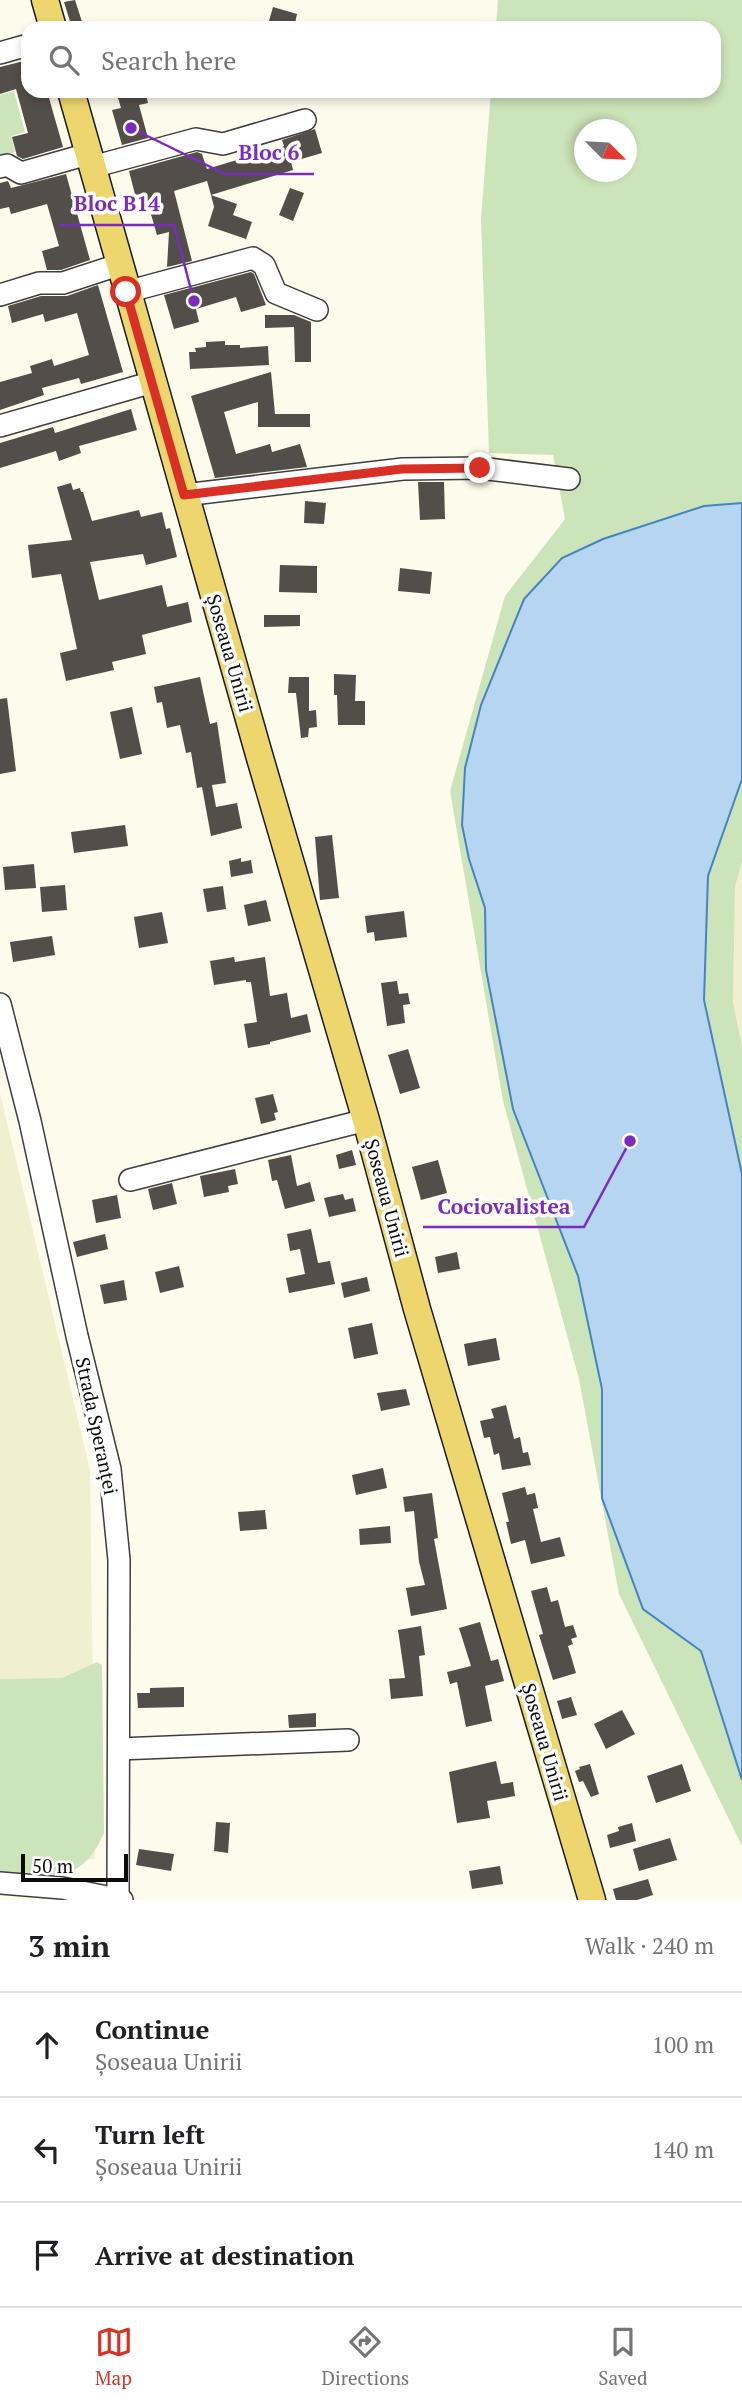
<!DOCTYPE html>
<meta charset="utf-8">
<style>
:root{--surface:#fff;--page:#f6f6f6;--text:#202124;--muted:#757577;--line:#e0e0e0;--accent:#d93025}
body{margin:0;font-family:"PT Serif",serif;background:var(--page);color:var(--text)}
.compass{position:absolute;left:574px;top:119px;width:63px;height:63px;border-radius:50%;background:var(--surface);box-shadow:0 4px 10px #0003;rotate:114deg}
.scale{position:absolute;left:21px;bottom:18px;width:107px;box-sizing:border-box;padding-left:7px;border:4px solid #0b0b0b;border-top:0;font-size:19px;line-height:24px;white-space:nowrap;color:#0b0b0b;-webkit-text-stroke:5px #fff;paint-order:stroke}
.stop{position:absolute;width:21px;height:21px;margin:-16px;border:5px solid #d93025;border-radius:50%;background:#fff}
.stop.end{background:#d93025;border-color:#fff;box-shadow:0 2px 7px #0008}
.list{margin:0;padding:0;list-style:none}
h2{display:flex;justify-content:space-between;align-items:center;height:91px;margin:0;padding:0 28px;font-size:30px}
h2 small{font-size:23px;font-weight:400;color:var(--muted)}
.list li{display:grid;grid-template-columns:46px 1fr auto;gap:21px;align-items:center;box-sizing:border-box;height:105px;padding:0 28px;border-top:2px solid var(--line)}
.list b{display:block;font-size:26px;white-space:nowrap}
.list p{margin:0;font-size:23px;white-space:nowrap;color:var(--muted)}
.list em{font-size:23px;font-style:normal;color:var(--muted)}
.icon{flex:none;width:38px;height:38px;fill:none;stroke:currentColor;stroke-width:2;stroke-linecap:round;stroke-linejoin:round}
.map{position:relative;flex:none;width:742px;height:1900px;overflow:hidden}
.search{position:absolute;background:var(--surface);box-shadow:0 4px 10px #0003;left:21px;right:21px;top:21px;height:77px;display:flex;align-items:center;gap:18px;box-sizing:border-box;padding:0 24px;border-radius:21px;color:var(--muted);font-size:26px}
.sheet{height:406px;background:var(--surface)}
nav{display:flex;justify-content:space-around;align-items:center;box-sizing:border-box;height:98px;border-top:2px solid var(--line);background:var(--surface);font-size:19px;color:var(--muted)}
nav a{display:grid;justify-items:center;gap:4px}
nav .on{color:var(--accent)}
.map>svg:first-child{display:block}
.farmland{fill:#f1f0ce}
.green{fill:#cce4b9;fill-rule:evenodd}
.water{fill:#b5d5f0;stroke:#4385c0;stroke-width:2}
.building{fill:#534e49}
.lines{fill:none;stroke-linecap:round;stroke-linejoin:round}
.minor-casing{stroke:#3e3e3e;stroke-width:24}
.major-casing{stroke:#1c1c1c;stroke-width:29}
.minor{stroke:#fff;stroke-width:21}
.major{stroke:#ecd66d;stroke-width:26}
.route{stroke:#d93025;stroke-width:9}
.labels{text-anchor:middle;stroke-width:7;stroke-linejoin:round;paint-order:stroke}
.street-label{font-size:19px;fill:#0b0b0b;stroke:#fff}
.leader{fill:none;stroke:#7b2cbf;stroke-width:2.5}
.callout-dot{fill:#7b2cbf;stroke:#fff;stroke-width:2.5}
.callout-label{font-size:21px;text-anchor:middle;font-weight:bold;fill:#7b2cbf;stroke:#fff;stroke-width:7;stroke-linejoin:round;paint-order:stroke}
</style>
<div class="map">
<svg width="742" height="1900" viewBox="0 0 742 1900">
<rect width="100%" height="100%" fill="#fdfbec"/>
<g class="farmland">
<path d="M742,862V1046L733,1002L735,887Z"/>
<path d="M0,1093L90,1470L95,1859L0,1864Z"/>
</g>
<g class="green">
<path d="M498,0H742V862L735,887L733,1002L742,1046V1846L619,1594L579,1379L503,1101L450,791L505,596L565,519L553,455L489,453L481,219L491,91H714V28H496ZM584,130H626V172H584Z"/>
<path d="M14,91L25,132L11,136L15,152L0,157V95Z"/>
<path d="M97,1662L102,1665L104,1833C80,1887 49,1876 0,1872V1679L62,1678Z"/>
</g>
<path class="water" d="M742,503V779L708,876L704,1000L742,1174V1780L701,1651L643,1609L602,1498V1389L578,1276L513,1109L486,970L485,908L469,859L462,825L465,768L481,705L524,599L562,558L603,539L704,506Z"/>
<g class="building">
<path d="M75,0L84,28H72L64,2Z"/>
<path d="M273,7L297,14L294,28H267Z"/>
<path d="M28,60V91H47L63,147L23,159L17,156L12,137L28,133L16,89L0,94V67Z"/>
<path d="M116,91H145L148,103L139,105L148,138L122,145L112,110L121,108Z"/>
<path d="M315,129L322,153L291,162L293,170L211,195L207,181L174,191L192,261L167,267L169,232L157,235L148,204L138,206L129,171L197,152L202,154L207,169L284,146L282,140Z"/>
<path d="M66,174L90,260L61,270H47L42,251L59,246L47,204L11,214L9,207L0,209V183L8,181L11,188Z"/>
<path d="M290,188L304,193L293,221L279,215Z"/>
<path d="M211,195L237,204L233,215L252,222L246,239L208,226L214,207Z"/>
<path d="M251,272L254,274L266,305L241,312L236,297L196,309L199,322L174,329L164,295Z"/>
<path d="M98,285L123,372L81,384L79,378L42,388L44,395L0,410V382L32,373L30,366L52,359L54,366L89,355L77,313L45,322L43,314L12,323L8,306L41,296H67Z"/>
<path d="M265,315H294L311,322V362H295L294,327L265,328Z"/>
<path d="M225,341V345H240V348L268,346L269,365L190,369L189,352H196L195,348L206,347V342Z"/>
<path d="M271,372L275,414H310V427H258V402L224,412L236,454L270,444L272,452L300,444L307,467L215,478L191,396Z"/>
<path d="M131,409L137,430L79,446L81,453L59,461L56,451L0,468V443L53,427L55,433Z"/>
<path d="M418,482H444L445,519L420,520Z"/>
<path d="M71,483L73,490L80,488L81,492H83L92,521L139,510L141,517L162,512L166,529L170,528L177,557L146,565L143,554L90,562L99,600L162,585L167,607L188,602L192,622L142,635L146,654L112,662L114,670L66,681L60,653L77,649L61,574L32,578L28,545L72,540L57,487Z"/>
<path d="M305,501L326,503L324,524L304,523Z"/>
<path d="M280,565L317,566V593L279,592Z"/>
<path d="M400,568L432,572L430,594L398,591Z"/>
<path d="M264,615H300V626L264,627Z"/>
<path d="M334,674L356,675L355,701H365V725H338L337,695H334Z"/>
<path d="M200,677L210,724L217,722L226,783L212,785L216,807L237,803L242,828L211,836L202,787L197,788L191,752L186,753L180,725L167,728L162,702L157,703L154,687Z"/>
<path d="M289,677H309V711L316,710L317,727L309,728L308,737L301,738L296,693H288Z"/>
<path d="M7,698L16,771L0,774V699Z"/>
<path d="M132,707L142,754L120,759L110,712Z"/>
<path d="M125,825L128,846L74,853L71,832Z"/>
<path d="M332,835L339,898L320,900L315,837Z"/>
<path d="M241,858V862L251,860L253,873L231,877L229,861Z"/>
<path d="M34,864L36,888L5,890L3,867Z"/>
<path d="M65,885L67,910L42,912L40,887Z"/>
<path d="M223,886L226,909L207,912L203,889Z"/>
<path d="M266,900L271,921L248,926L244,905Z"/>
<path d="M404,911L407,937L375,941L374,932L367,933L365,916Z"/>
<path d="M162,912L168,943L139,948L134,917Z"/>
<path d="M52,936L55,955L13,962L10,942Z"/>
<path d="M234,957L235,962L265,957L270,996L287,993L291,1018L307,1014L311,1032L270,1042V1044L248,1048L244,1024L257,1022L251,982H246V980L214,985L210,961Z"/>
<path d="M397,981L399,994L408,993L410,1004L403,1005L405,1023L387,1026L381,983Z"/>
<path d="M408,1049L420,1088L400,1094L388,1055Z"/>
<path d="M273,1094L278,1112L274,1113L276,1120L261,1124L255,1098Z"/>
<path d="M352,1150L356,1165L339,1169L336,1155Z"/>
<path d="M291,1155L297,1186L310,1182L315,1201L285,1209L277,1180L272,1181L268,1160Z"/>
<path d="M438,1160L447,1193L421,1200L412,1167Z"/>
<path d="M235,1169L238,1184L228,1186L229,1192L204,1197L200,1176Z"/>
<path d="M172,1183L177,1204L153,1210L148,1189Z"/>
<path d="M343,1194L345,1200L353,1198L356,1211L329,1217L324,1198Z"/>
<path d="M117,1195L121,1218L96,1223L92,1200Z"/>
<path d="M311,1229L318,1263L330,1261L335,1284L289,1293L286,1278L305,1274L300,1249L290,1251L287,1234Z"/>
<path d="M105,1234L108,1249L77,1257L73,1242Z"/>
<path d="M457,1252L460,1269L438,1273L435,1257Z"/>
<path d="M179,1266L184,1287L160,1293L155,1272Z"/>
<path d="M367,1277L370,1291L344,1298L341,1283Z"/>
<path d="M124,1280L127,1300L104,1304L100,1285Z"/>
<path d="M372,1323L378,1354L354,1359L348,1328Z"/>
<path d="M496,1338L500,1360L468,1366L464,1344Z"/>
<path d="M406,1389L410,1405L381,1411L377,1393Z"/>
<path d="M506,1405L514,1439L520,1437L523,1453L528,1452L531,1465L502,1470L499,1453L494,1455L490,1437L484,1438L480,1421L494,1418L491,1409Z"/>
<path d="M383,1468L387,1488L356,1495L352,1475Z"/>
<path d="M525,1487L527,1495L535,1493L538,1508L533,1509L541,1542L560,1537L565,1556L531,1564L525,1540L511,1544L506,1522H509L502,1493Z"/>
<path d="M432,1493L438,1538L434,1539L447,1609L411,1616L406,1588L425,1585L419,1562L414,1511L405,1512L403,1497Z"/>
<path d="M265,1510L267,1529L240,1531L238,1512Z"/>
<path d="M390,1526L391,1543L360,1545L359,1529Z"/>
<path d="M547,1587L551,1602L558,1600L565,1627L573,1625L577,1637L571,1639L573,1644L568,1646L576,1673L553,1680L539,1635L543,1634L531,1591Z"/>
<path d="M480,1622L491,1661L498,1659L504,1681L485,1686L492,1721L466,1727L457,1682L450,1684L447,1672L471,1666L459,1628Z"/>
<path d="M421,1626L425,1655L419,1656L423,1696L391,1699L389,1679L405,1678L398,1630Z"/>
<path d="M184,1687V1707L138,1708L137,1693H150V1688Z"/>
<path d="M571,1697L577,1715L562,1719L557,1701Z"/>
<path d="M622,1710L635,1734L606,1749L594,1724Z"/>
<path d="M316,1713V1727L289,1728L288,1715Z"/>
<path d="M496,1761L501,1784L513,1782L515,1796L487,1801L490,1818L457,1823L449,1772Z"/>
<path d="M590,1764L599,1794L591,1797L583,1781L579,1782L575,1771L580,1769L579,1767Z"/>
<path d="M682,1764L691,1791L656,1803L647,1776Z"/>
<path d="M216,1822L230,1823L228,1853L214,1851Z"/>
<path d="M632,1823L636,1841L610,1848L607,1835L619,1831L618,1827Z"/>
<path d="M670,1838L677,1860L639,1871L633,1849Z"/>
<path d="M139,1849L174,1854L171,1871L136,1865Z"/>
<path d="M500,1866L503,1884L472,1889L469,1871Z"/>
<path d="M648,1879L653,1895L637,1900H616L613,1889Z"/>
</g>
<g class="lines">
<defs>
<g id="minor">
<path d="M0,53L28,45"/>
<path d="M0,167L7,165L21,173L88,154"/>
<path d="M92,167L196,139L223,144L305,120"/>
<path d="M126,292L253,258L264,265L276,293L317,310"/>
<path d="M0,295L39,283H63L118,265"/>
<path d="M0,426L153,382"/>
<path d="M184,495L403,469L480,468L569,479"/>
<path d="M0,1004L30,1121L77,1336L110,1469L119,1560L118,1898"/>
<path d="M130,1180L366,1120"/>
<path d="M119,1749L348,1740"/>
<path d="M0,1883L62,1888L122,1900"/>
</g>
<g id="major">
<path d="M45,0L53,28"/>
<path d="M71,91L260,758L366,1120L417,1309L592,1900"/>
</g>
</defs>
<use href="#minor" class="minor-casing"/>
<use href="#major" class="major-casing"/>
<use href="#minor" class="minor"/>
<use href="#major" class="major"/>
</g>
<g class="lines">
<path class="route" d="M126,292L184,495L402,469L480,468"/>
</g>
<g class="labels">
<g class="street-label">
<text transform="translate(230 653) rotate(74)" y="7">Șoseaua Unirii</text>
<text transform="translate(387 1198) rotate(75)" y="7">Șoseaua Unirii</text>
<text transform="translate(97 1426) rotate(78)" y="7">Strada Speranței</text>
<text transform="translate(545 1742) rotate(74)" y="7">Șoseaua Unirii</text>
</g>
</g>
<path class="leader" d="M131 128L225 174H314M194 301L174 225H60M630 1141L584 1227H423"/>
<g class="callout-dot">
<circle cx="131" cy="128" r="7"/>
<circle cx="194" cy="301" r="7"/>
<circle cx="630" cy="1141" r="7"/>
</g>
<g class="callout-label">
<text x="269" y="160">Bloc 6</text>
<text x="117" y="211">Bloc B14</text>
<text x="504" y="1214">Cociovalistea</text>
</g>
</svg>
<svg class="compass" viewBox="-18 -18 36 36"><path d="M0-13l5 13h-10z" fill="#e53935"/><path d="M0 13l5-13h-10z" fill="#757577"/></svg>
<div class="scale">50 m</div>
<div class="stop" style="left:126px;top:292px"></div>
<div class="stop end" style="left:480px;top:468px"></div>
<div class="search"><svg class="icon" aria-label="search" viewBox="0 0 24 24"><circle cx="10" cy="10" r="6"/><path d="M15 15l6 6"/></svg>Search here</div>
</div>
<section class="sheet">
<h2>3 min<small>Walk · 240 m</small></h2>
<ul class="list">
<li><svg class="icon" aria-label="ahead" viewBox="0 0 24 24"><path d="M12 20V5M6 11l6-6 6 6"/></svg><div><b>Continue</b><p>Șoseaua Unirii</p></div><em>100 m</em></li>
<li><svg class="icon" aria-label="left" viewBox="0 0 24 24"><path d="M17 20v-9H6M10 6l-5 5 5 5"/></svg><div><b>Turn left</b><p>Șoseaua Unirii</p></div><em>140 m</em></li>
<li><svg class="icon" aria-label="arrive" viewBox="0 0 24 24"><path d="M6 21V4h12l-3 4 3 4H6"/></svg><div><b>Arrive at destination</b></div></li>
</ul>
</section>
<nav>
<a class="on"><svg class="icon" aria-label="map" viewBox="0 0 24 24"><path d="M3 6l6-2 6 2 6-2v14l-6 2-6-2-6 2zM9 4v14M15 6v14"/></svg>Map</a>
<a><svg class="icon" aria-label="directions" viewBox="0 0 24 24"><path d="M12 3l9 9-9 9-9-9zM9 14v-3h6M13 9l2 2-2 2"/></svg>Directions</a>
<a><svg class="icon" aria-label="saved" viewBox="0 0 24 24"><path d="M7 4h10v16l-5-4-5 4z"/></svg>Saved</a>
</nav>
